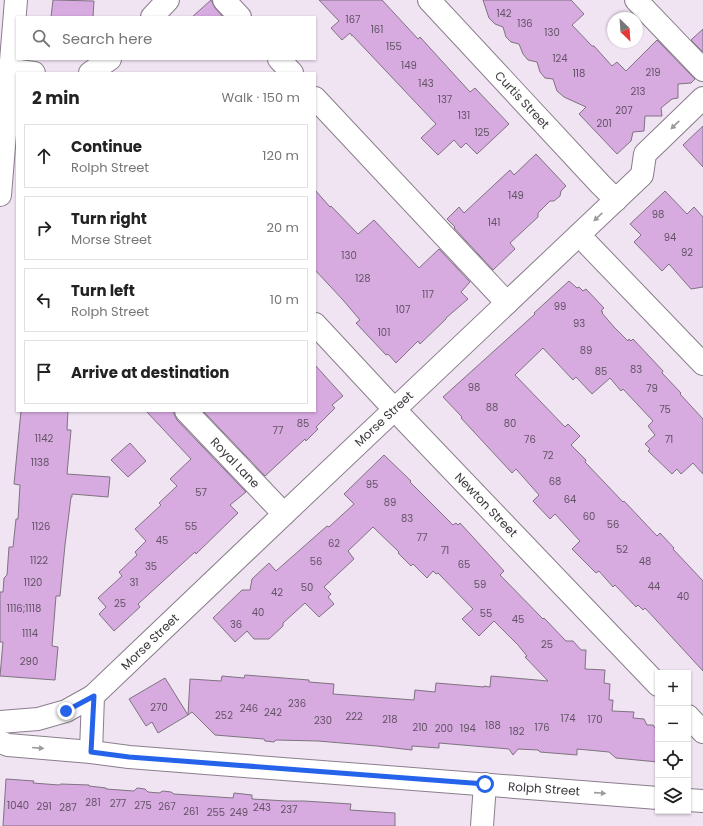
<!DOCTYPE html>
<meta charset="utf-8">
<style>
:root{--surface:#fff;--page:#f6f6f6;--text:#222;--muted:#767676;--line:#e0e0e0}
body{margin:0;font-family:Poppins,sans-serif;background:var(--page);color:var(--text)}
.controls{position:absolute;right:12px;bottom:12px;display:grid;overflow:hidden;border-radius:0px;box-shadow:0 1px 3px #0004}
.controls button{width:36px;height:36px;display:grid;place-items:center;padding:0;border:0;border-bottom:1px solid var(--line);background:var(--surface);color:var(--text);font:20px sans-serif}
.compass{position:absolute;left:607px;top:12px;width:36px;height:36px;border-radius:50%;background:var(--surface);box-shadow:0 1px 3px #0004;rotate:155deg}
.stop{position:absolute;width:12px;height:12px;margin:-9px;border:3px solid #2563eb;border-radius:50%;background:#fff}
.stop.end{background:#2563eb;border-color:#fff;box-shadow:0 1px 4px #0008}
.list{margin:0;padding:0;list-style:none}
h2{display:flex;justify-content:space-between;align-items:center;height:52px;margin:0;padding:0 16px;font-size:17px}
h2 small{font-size:13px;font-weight:400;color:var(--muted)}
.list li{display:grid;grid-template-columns:26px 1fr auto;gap:12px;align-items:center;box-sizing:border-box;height:64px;margin:0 8px 8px;padding:0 8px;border:1px solid var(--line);border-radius:0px}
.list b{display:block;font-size:15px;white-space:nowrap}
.list p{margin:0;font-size:13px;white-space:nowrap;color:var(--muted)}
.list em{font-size:13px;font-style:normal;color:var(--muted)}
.icon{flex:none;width:22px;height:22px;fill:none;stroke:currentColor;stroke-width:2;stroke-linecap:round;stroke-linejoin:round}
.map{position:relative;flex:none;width:703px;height:826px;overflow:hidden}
.search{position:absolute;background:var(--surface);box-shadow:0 1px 3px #0004;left:16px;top:16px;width:300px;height:44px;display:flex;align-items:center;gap:10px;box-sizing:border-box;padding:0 14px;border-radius:0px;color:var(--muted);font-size:15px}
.panel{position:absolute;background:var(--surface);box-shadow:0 1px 3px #0004;left:16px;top:72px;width:300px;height:340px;border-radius:0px}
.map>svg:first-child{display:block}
.building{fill:#d7aae0;stroke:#7f7381}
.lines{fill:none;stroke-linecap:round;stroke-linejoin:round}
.minor-casing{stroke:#8a7e8c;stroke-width:24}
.minor{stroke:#fff;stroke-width:22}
.oneway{fill:#9d9a9e}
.route{stroke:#2563eb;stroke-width:5}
.labels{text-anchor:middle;stroke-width:3.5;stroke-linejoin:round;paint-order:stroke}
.number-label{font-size:10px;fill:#625365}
.street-label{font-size:12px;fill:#3b363c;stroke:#fff}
</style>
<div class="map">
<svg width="703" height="826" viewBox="0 0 703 826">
<rect width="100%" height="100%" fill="#f0e3f2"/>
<g class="building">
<path d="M53,0L94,1L93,17H51Z"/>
<path d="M211,0L215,8L223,17H192Z"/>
<path d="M319,0H382L418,39L420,37L470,92L475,88L509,124L477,154L466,143L461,148L454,140L438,155L421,138L436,124L352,35V36L350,33L342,40L331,28L339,21Z"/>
<path d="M483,0H571L584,14L572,25L592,46H594L612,66L617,62L626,71L657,40L695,79L691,83L678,84V98L672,99L661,108L662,116H645L644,131L633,132L631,141L617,154L579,114L586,107L564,97L557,91L553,79L545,78L540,72L537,62L528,60L523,54L519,44L511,42L506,37L503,27L495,24L489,18Z"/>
<path d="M703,29V52L691,40Z"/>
<path d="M703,126V167L683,145Z"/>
<path d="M536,154L566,186L561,191L560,196L554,201H550L538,213V217L510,243L515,249L493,270L454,228L455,227L447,219L459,207L464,213L510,170L514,175Z"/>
<path d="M315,190L330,207L331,206L358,234L374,220L419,268L439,249L470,282L461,292L468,299L446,318V319L420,344L418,341L396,363L388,354L386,355L356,323L360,320L343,300L315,270Z"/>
<path d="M665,191L687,214L694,207L703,217V287L691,289L669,264L662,271L634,242L641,235L630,224Z"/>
<path d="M569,281L577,288L579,287L583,291L586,289L604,308L601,311L603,312L602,313L614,327L628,341L629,339L631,341L633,339L663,371L662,373L681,393L680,394L703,419V474L693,463L681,474L677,469L672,474L648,451L650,449L645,444L655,435L648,426L653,421L623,389L621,391L610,378L592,394L576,377L573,380L543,348L515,375L565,427L568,424L580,436L571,445L586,460L585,462L623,502L624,501L657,536L660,533L674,548L673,549L703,581V671L645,608L643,610L638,605L636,607L615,585L613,587L599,571L596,573L572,549L580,541L555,514L550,519L533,501L539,495L516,469L512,473L461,418L462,417L443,397L535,314L534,313Z"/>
<path d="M315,365L343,396L332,405L335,408L316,427L318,429L306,441L305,439L265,476L203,411H315Z"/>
<path d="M21,411H68L67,430H71L67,474L110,477L108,497L72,494V497H71L65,545L60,596H56L52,646L58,647L55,680L0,676L3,642H0V592H3L4,578L7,575L9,547H13L16,519H18L20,485L14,484Z"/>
<path d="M146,411H174V414L177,420L246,492L230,505L238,513L196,554L195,552L138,604L140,607L114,631L99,614L106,607L98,598L122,576L119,572L137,555L135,552L146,541L135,529L161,505L159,503L177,486L170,479L191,459Z"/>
<path d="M130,443L146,461L128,477L111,460Z"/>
<path d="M384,455L411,481L410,482L453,525L456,523L458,525L460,523L504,571L500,575L543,619L544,618L566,641H573L581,650H586L585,669L605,670L604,683L610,684L609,700H613L612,711L634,712L633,718L644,719L647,725H653L658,732V762L616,758L609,752L577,749V755L540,752L538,750L518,749L513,755L509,749L439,743V748L412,746V750L377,746L318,741L276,740L274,742L265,741L264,739L215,735L192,712L188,715L190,679L221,681L222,676L244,678L245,675L309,680V682L334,684L333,694L414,700L415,690L435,692L436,683L484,687V686L490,687L491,676L548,681L525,657L527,656L518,645L494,621L479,636L462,619L473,609L438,573L436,574L433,571L427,578L413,564L411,566L398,553L399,552L373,527L348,551L354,559L324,587L331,594L328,597L334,604L319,617L305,603L283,623V626L269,639H254L247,631L235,642L213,618L242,590H250L252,579L269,563L276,571L327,526L329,527L354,504L344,494Z"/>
<path d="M165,678L188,715L158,733L152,722L146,726L129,699Z"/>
<path d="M6,779L34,781L33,783L59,785L61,784L89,785V786L106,788V789L134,791L137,788L145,789L148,792L159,793L163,791L171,792L174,794L233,798L234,793L252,795V799L287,801H304L351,804L350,810L395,813V826H3Z"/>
</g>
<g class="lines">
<defs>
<g id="minor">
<path d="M224,0L240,17"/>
<path d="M429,0L600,184L616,200"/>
<path d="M636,0L703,70"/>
<path d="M152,17L168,0"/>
<path d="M279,59L292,73"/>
<path d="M10,70L34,73"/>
<path d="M90,73L110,59"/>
<path d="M315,98L507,303"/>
<path d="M0,195L16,0"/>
<path d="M579,235L703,364"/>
<path d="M315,324L395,410L658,685"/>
<path d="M186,411L284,514"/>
<path d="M688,716L703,732"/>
<path d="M0,722L38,719L66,711L93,696"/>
<path d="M0,742L8,745L91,752L129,757L658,798"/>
<path d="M91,752L93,696L284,514L642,175L645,154L703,98"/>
<path d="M688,800L703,801"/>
<path d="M482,826L485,784"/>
</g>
</defs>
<use href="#minor" class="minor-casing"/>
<use href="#minor" class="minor"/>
</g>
<defs><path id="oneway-solid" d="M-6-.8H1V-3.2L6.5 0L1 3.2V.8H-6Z"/></defs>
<g class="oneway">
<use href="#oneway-solid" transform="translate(675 125) rotate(136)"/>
<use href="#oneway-solid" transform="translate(598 217) rotate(137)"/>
<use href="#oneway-solid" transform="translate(38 748) rotate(5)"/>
<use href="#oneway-solid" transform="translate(600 793) rotate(4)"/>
</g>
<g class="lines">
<path class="route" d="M66,711L94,696L91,752L129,757L485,784"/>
</g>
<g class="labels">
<g class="number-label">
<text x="504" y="17">142</text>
<text x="353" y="23">167</text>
<text x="525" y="27">136</text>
<text x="377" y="33">161</text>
<text x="552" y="36">130</text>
<text x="394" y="50">155</text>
<text x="560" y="62">124</text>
<text x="409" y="69">149</text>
<text x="653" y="76">219</text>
<text x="579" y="77">118</text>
<text x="426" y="87">143</text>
<text x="638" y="95">213</text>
<text x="445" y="103">137</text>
<text x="624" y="114">207</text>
<text x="464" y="119">131</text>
<text x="604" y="127">201</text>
<text x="482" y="136">125</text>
<text x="516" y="199">149</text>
<text x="658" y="218">98</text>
<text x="494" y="226">141</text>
<text x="670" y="241">94</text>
<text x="687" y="256">92</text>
<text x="349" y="259">130</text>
<text x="363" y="282">128</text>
<text x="428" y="298">117</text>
<text x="560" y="310">99</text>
<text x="403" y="313">107</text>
<text x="579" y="327">93</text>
<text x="384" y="336">101</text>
<text x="586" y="354">89</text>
<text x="636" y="373">83</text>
<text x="601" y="375">85</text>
<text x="474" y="391">98</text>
<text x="652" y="392">79</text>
<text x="492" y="411">88</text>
<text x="665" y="413">75</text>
<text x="303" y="427">85</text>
<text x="510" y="427">80</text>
<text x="278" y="434">77</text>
<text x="44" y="442">1142</text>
<text x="530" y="443">76</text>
<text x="669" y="443">71</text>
<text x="548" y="459">72</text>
<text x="40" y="466">1138</text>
<text x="555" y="485">68</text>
<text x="372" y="488">95</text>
<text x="201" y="496">57</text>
<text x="570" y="503">64</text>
<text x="390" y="506">89</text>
<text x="589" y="520">60</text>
<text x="407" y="522">83</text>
<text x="613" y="528">56</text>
<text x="41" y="530">1126</text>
<text x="191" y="530">55</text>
<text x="422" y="541">77</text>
<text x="162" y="544">45</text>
<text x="334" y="547">62</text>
<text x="622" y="553">52</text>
<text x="445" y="554">71</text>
<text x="39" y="564">1122</text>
<text x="316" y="565">56</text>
<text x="645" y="565">48</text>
<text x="464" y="568">65</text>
<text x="151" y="570">35</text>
<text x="33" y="586">1120</text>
<text x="134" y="586">31</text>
<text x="480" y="588">59</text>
<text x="654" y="590">44</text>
<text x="307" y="591">50</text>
<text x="277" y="596">42</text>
<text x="683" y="600">40</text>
<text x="120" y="607">25</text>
<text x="24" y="612">1116;1118</text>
<text x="258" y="616">40</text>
<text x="486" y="617">55</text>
<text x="518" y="623">45</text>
<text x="236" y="628">36</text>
<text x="30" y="637">1114</text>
<text x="547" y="648">25</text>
<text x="29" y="665">290</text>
<text x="297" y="707">236</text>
<text x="159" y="711">270</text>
<text x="249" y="712">246</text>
<text x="273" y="716">242</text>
<text x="224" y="719">252</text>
<text x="354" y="720">222</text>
<text x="568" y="722">174</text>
<text x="390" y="723">218</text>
<text x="595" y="723">170</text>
<text x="323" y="724">230</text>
<text x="493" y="729">188</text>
<text x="420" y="731">210</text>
<text x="542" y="731">176</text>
<text x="444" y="732">200</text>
<text x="468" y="732">194</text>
<text x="517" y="735">182</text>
<text x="93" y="806">281</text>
<text x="118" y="807">277</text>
<text x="18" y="809">1040</text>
<text x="143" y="809">275</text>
<text x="44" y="810">291</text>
<text x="167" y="810">267</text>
<text x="68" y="811">287</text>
<text x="262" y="811">243</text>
<text x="289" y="813">237</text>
<text x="191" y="815">261</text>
<text x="216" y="816">255</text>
<text x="239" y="816">249</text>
</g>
<g class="street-label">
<text transform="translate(522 100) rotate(47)" y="4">Curtis Street</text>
<text transform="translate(384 419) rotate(-43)" y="4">Morse Street</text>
<text transform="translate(235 463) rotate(46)" y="4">Royal Lane</text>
<text transform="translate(486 505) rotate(46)" y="4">Newton Street</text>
<text transform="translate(150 642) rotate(-44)" y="4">Morse Street</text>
<text transform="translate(544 789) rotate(4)" y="4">Rolph Street</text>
</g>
</g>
</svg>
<div class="controls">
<button>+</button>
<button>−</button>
<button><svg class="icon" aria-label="locate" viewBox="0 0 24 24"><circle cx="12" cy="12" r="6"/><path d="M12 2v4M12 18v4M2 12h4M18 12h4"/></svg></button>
<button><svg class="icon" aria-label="layers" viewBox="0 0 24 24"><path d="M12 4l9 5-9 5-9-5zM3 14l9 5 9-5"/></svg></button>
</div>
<svg class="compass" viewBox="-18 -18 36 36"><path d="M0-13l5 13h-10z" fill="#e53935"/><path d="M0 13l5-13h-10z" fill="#767676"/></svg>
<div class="stop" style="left:485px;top:784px"></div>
<div class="stop end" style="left:66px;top:711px"></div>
<div class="search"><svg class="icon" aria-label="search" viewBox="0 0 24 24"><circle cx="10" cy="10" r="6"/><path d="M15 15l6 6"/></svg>Search here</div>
<section class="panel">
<h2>2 min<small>Walk · 150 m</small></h2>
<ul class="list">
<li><svg class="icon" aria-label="ahead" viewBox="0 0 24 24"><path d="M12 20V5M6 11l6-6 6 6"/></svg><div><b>Continue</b><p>Rolph Street</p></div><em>120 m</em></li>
<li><svg class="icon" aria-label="right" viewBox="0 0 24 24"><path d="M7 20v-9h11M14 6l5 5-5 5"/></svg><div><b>Turn right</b><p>Morse Street</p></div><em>20 m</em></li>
<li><svg class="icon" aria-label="left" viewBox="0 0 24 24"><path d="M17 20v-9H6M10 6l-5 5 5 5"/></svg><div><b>Turn left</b><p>Rolph Street</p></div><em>10 m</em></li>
<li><svg class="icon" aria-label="arrive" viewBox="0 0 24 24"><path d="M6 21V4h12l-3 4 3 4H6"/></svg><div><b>Arrive at destination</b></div></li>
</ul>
</section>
</div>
